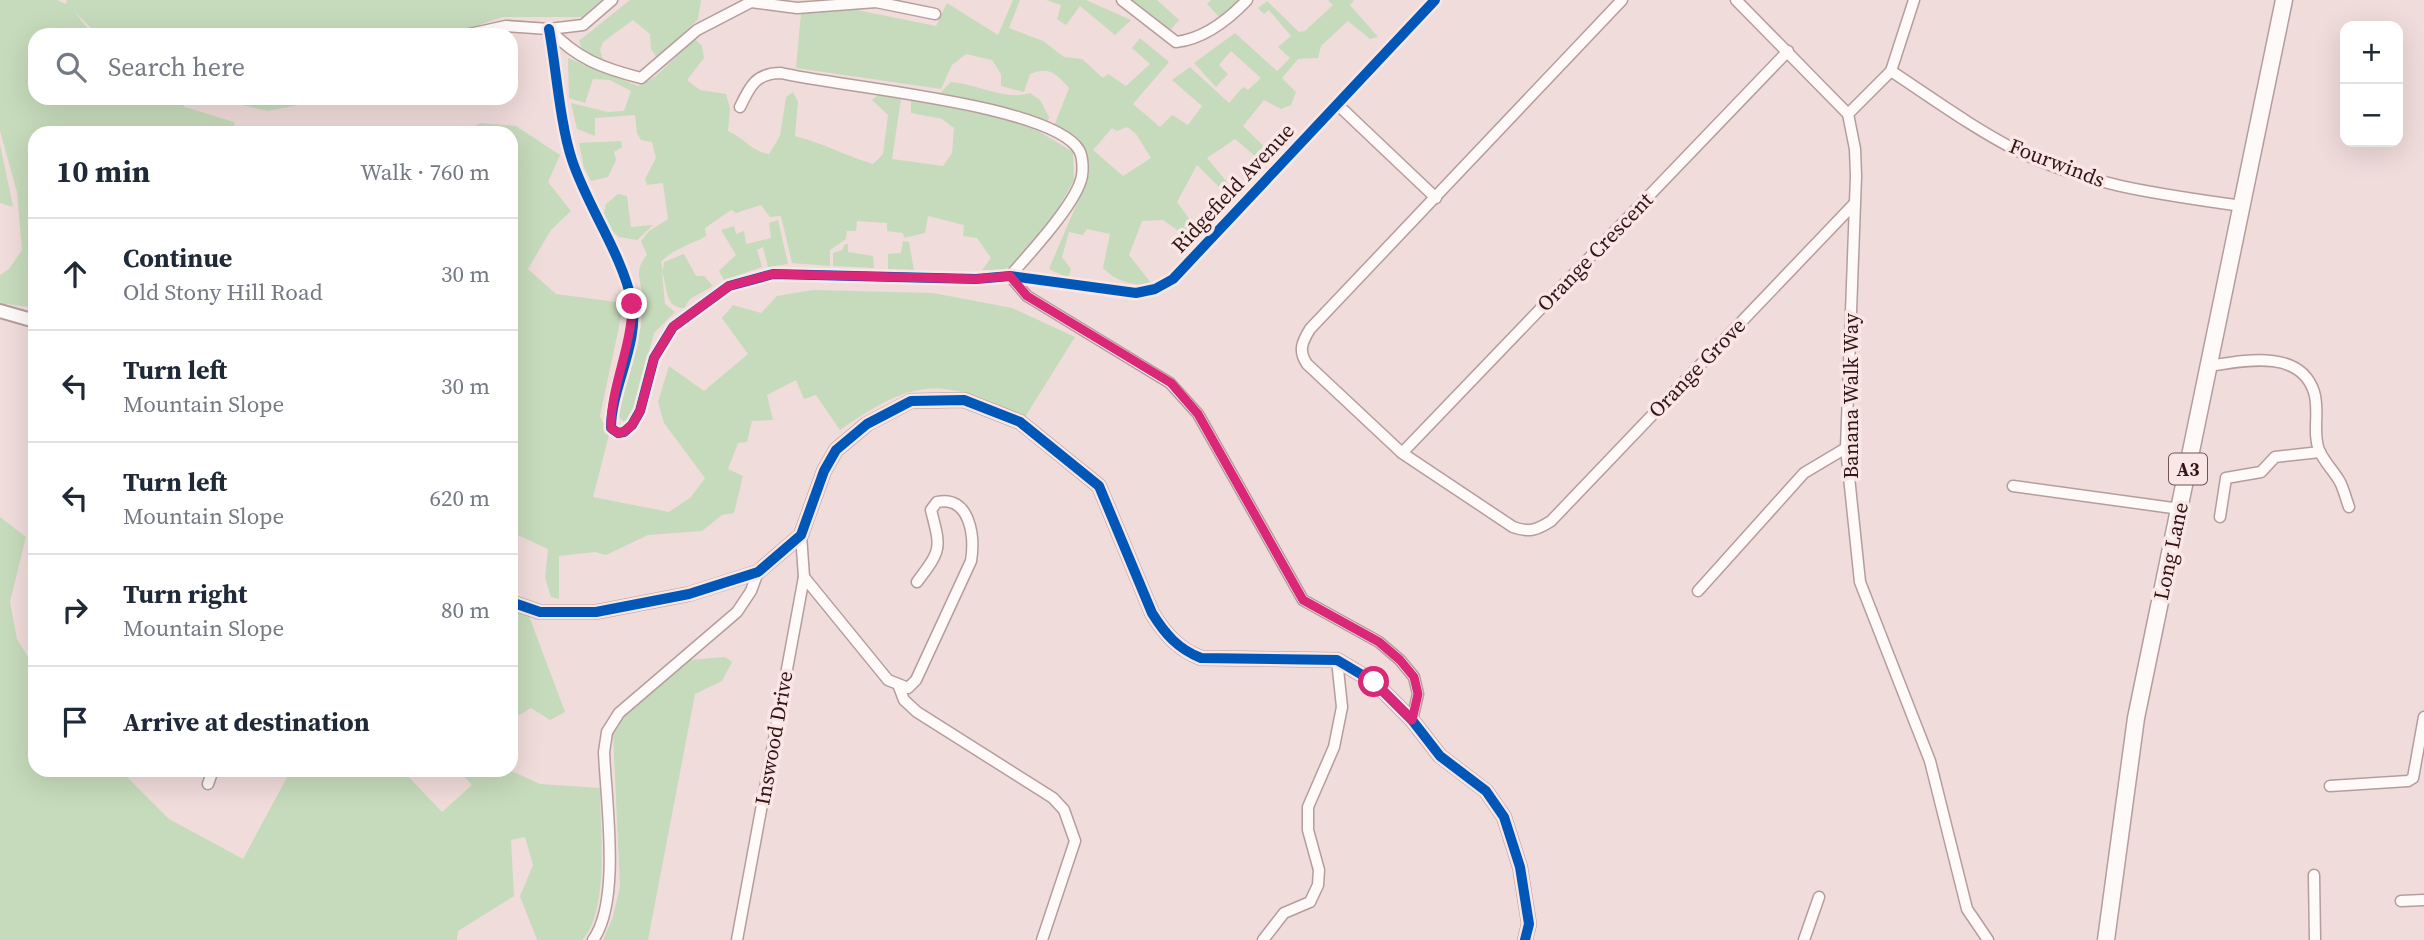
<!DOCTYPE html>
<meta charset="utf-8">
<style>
:root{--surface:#fff;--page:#f2f2f3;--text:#1f2937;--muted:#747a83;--line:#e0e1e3}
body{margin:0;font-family:"Source Serif 4",serif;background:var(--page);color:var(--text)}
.controls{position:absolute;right:21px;top:21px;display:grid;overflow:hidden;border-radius:14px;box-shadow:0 7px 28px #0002}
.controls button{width:63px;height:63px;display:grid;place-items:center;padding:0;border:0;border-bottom:2px solid var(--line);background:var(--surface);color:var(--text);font:35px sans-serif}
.stop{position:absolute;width:21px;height:21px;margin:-16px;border:5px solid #db2777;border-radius:50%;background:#fff}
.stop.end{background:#db2777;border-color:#fff;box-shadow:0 2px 7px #0008}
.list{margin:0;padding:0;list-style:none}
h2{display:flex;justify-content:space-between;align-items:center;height:91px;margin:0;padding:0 28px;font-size:30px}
h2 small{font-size:23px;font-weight:400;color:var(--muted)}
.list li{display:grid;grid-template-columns:46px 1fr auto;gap:21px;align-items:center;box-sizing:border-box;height:112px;padding:0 28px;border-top:2px solid var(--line)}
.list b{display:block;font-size:26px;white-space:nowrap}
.list p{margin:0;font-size:23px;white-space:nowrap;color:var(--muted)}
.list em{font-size:23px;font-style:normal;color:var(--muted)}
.icon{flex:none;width:38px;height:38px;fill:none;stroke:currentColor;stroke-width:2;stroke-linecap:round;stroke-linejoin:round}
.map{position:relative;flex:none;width:2424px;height:940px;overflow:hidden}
.search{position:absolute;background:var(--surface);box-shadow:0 7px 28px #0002;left:28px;top:28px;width:490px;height:77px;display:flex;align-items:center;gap:18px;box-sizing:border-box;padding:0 24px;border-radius:21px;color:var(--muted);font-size:26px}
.panel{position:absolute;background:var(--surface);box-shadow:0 7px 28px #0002;left:28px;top:126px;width:490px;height:651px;border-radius:21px}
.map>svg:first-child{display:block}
.green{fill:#c6dbbb;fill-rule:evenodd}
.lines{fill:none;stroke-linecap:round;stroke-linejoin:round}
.minor-casing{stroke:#b59d9c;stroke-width:13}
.tertiary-casing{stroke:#b59d9c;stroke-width:16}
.primary-casing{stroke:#b59d9c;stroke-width:19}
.minor{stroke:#fdfaf9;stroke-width:10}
.tertiary{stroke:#fdfaf9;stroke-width:12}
.primary{stroke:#fdfaf9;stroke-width:16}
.cycleway-casing{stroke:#f9e7e5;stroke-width:15}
.cycleway{stroke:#0057b8;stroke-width:10}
.route{stroke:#db2777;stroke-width:9}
.labels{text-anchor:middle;stroke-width:7;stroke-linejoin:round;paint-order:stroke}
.shield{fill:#f9e7e5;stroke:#6f5453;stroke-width:2}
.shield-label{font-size:19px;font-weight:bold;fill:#341514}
.street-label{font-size:21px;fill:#341514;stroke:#f9e7e5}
</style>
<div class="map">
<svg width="2424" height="940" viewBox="0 0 2424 940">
<rect width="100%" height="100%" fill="#f0dcda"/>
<g class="green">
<path d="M0,0H57L66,4L67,0H602L583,17H502L450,35H356L354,30L345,35H98L74,11L93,35H35V98H175L185,107L234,122L236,133H35V308L0,303V275L9,269L22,250L17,192L0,131Z"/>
<path d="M630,0H701L698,19L657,58L651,49L650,34L633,20L603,42L600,50L604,63L584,54L579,41Z"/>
<path d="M1013,0H1020L1009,28L1043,41L1064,57L1082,59L1103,78L1108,74L1126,86L1150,64L1132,48L1140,38L1169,62L1133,104L1160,127L1172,115L1188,125L1202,106L1172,80L1190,67L1229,103L1243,87L1248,90L1261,78L1231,51L1219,65L1228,74L1216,87L1194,63L1235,33L1277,71L1290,58L1278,47L1291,36L1269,10L1264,14L1258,8L1267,1L1299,32L1305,31L1333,5L1328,0H1354L1350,5L1378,37L1370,39L1348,21L1321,46L1318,58L1298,59L1282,78L1296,92L1291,105L1281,109L1264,100L1243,126L1271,153L1262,162L1235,139L1207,158L1232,188L1227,195L1197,165L1177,202L1199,232L1191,240L1163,220L1142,221L1129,255L1151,283C1133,287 1116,281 1103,268L1110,234L1087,229L1083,235L1069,232L1062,257L1071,269L1068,278L1049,269L1089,175L1087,157L1076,136L1054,126L1069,88C1056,73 1049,66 1030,74L1024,92L1001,86V74L992,60L966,54L952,65L941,89L796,68L801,13L842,7L936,26L947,3L998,35ZM1127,127L1136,134L1151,158L1123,176L1093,150L1112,128L1117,131Z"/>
<path d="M1046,0H1086L1131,20L1115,35L1080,6L1066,25L1057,19L1061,5Z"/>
<path d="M1131,0H1157L1179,20L1167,34Z"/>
<path d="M1211,0H1241L1221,19L1207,4Z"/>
<path d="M695,39L702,46L704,58L687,80L700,90L726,94L730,108L728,131C744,138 751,151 769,154L780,136L786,97L793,92L798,102L795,136C823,143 846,156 873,164L883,154L888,115L872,100L878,95L901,99L892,159L943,166L952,153L954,128L942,119L911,113V100L1025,123L1073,152L1074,180L1049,225L1012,266L1001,271L982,270L991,258L977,238L963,236L964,225L928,216L925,233L904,238L903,233L887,231V223L857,221L856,231H847L846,239L830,250V266L792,263L781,216L770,217L761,205L736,213L731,210L705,228L706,236C691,245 672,249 661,262L663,271L664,262L684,254L696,276H704L713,286L690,299L684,308C664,308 668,287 662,272L665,304L675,312L654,333L632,414L624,422L618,416C626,382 641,339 643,305C644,283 631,273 647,255L641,241L649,231L668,219L663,183L647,185L645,179L656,158L652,142L641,140L637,133L635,115L595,118V136L577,129L571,103L608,112L624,111L631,91L610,80L593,79L585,103L569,98L568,58L638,86L656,76Z"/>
<path d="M951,82C977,84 1006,101 1030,93L1040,100L1049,117L1047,124L1005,107L938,95Z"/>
<path d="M212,98H301L303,104L268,111Z"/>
<path d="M480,123L516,126L560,155L548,182L571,211L551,230L528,269L556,294L624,303L600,416L609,435L593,497L669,512L691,497L705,478L664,423L658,402L669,366L704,391L748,354L722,318L733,305L761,313L777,296L813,290L933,293L1012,308L1075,337L1025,417C942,378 917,376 840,430L816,395L804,399L796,380L767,395L773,420L752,421L747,442L738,443L728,469L743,476L734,513L722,515L702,531L648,535L606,555L595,552L559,556V599L551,597L545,578L548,549L511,532V133H464Z"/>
<path d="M621,141L622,147L614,152L616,160L608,177L591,181L584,168L579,143Z"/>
<path d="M0,144L13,207L0,203Z"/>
<path d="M618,194L627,196L631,227L653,225L637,240L619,237L609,228L604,213L606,204Z"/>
<path d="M778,220L788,264L768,267L763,247L757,250L762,267L724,280L719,271L736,255L721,230L734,226L736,234L744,231L746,244L771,238L769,223Z"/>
<path d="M903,241L909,242L914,270L888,269V254L901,253Z"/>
<path d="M845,244H848V252L873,256L874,268L833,266V253L842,250Z"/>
<path d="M0,517L26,537L10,602L17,639L35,668V770H120L169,819L243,859L291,770H402L442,812L472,785L458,770H509L540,784L600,788C600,827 610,911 582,940H537L520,896L533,865L525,837L511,840L514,896L458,931L457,940H0Z"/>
<path d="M511,609L529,616L565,712L550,720L531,708L511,720Z"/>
<path d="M725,657L732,662L722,681L695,694L648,940H603L613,917L620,886L613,733L624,714L689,660Z"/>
</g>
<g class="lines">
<defs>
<g id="minor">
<path d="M1122,0L1176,42C1203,39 1228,20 1247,0"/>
<path d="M1622,0L1310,329C1302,342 1298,351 1307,364L1402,453L1513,527C1529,533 1537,530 1551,521L1854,204"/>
<path d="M1736,0L1848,114L1855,149L1856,176L1846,448L1860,582L1930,761L1967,909L1988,940"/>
<path d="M549,29C556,67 560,124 572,160C588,208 621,252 632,302C640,342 611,388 611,428L618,433L624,432L632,425L640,411L654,358L673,327L729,286L773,274L976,279L1010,276L1136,293L1155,289L1173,279L1435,0"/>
<path d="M549,29C577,59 602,68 641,78L697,30L751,2L797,8L876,2L935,14"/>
<path d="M465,35L506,26L549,29L583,25L612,0"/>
<path d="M1891,71C1932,98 1973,128 2018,151C2088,186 2166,195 2242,206"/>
<path d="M1338,105L1436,198"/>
<path d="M740,107C750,86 756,73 781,73C839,87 1051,104 1079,150C1083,157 1083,169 1082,176C1077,203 1029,254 1010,276"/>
<path d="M1848,114L1891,71L1914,0"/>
<path d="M1010,276L1027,296L1170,383L1198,414L1303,600L1379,642L1400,660L1414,677L1418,694L1412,720"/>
<path d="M2209,366C2242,361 2300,348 2314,392C2320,411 2312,432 2319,450C2324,462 2334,471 2340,482C2344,490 2346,499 2349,507"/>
<path d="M1402,453L1788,51"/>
<path d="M2013,486L2180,509"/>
<path d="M2220,517L2226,478L2261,472L2275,457L2320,452"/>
<path d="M804,577L888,680L908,688L916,680L971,561C975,536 970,495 937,502L931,510C941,549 942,549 917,582"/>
<path d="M1698,591L1804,473L1846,448"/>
<path d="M899,687L904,700L917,712L1053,798L1064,810L1075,841L1042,940"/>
<path d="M208,784L213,770"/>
<path d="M2330,786L2408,781L2413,778L2424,717"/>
<path d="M2314,875L2315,940"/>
<path d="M2401,901L2424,900"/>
<path d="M593,940C621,901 606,802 604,752L607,732L619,713L737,612L751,591L758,572"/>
<path d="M737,940L804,577L801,535"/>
<path d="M1263,940L1284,913L1310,902L1318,885L1319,870L1308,830V807L1334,747L1342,707L1337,660"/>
<path d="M1804,940L1819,897"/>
</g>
<g id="tertiary">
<path d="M0,311L35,321"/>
<path d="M511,602L540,612H596L689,594L758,572L801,535L824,471L836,450L867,424L911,401L964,400L1020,422L1099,486L1152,613C1165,634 1178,649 1201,658L1337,660L1374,682L1412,720L1440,756L1486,791L1504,817L1520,867L1529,924L1525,940"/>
</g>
<path id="primary" d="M2106,940L2136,718L2284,0"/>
</defs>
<use href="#minor" class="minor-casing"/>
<use href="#tertiary" class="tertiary-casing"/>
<use href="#primary" class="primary-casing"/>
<use href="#minor" class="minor"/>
<use href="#tertiary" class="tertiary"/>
<use href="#primary" class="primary"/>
<defs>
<g id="cycleway">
<path d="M549,29C556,67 560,124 572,160C588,208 621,252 632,302C640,342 611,388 611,428L618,433L624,432L632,425L640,411L654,358L673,327L729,286L773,274L976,279L1010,276L1136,293L1155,289L1173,279L1435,0"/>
<path d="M511,602L540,612H596L689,594L758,572L801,535L824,471L836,450L867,424L911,401L964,400L1020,422L1099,486L1152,613C1165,634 1178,649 1201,658L1337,660L1374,682L1412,720L1440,756L1486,791L1504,817L1520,867L1529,924L1525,940"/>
</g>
</defs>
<use href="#cycleway" class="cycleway-casing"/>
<use href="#cycleway" class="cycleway"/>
</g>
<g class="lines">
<path class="route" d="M632,304C632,347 610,388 611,428L618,433L624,432L632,425L640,411L654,358L673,327L729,286L773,274L976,279L1010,276L1027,296L1171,383L1198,414L1303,600L1379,642L1400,660L1414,677L1418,694L1412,720L1374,682"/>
</g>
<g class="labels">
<rect class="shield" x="2169" y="453.5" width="38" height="31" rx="5"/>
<g class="shield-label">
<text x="2188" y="476">A3</text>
</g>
<g class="street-label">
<text transform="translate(2057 163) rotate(21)" y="7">Fourwinds</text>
<text transform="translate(1233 188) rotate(-47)" y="7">Ridgefield Avenue</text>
<text transform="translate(1595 252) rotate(-46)" y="7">Orange Crescent</text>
<text transform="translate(1697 368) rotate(-46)" y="7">Orange Grove</text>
<text transform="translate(1851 396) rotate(-90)" y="7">Banana Walk Way</text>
<text transform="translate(2171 551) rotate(-78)" y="7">Long Lane</text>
<text transform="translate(774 738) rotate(-80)" y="7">Inswood Drive</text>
</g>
</g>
</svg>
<div class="controls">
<button>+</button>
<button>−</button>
</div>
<div class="stop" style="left:1374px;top:682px"></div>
<div class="stop end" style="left:632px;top:304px"></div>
<div class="search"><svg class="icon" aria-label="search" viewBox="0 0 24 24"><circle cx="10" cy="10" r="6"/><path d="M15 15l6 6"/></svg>Search here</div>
<section class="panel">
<h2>10 min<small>Walk · 760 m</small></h2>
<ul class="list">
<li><svg class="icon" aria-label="ahead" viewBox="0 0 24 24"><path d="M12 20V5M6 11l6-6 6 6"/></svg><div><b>Continue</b><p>Old Stony Hill Road</p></div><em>30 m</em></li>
<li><svg class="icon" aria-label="left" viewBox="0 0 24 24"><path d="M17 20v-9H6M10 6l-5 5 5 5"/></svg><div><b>Turn left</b><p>Mountain Slope</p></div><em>30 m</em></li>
<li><svg class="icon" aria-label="left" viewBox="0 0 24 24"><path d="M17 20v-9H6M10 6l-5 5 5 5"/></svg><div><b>Turn left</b><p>Mountain Slope</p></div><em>620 m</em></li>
<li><svg class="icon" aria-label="right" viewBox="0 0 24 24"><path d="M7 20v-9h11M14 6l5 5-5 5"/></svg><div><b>Turn right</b><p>Mountain Slope</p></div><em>80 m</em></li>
<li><svg class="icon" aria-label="arrive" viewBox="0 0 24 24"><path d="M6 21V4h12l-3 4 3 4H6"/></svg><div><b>Arrive at destination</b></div></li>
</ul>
</section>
</div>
